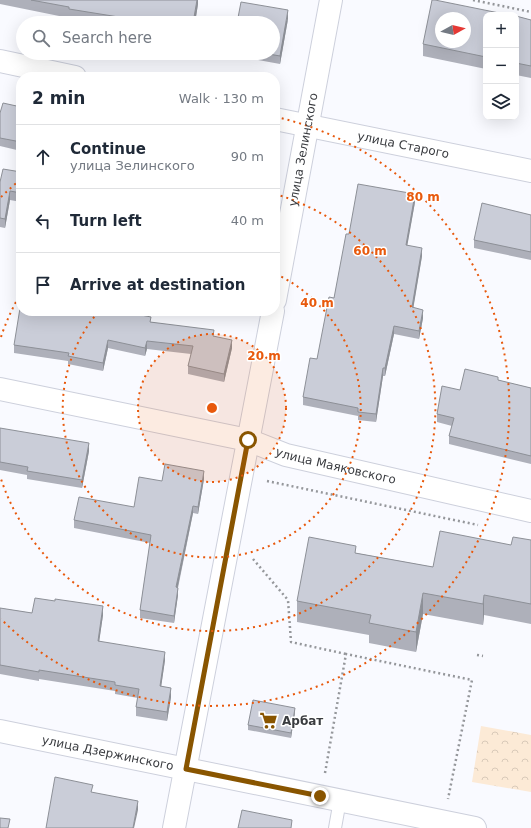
<!DOCTYPE html>
<meta charset="utf-8">
<style>
:root{--surface:#fff;--page:#f2f2f3;--text:#1f2937;--muted:#747a83;--line:#e0e1e3}
body{margin:0;font-family:"DejaVu Sans",sans-serif;background:var(--page);color:var(--text)}
.controls{position:absolute;right:12px;top:12px;display:grid;overflow:hidden;border-radius:8px;box-shadow:0 4px 16px #0002}
.controls button{width:36px;height:36px;display:grid;place-items:center;padding:0;border:0;border-bottom:1px solid var(--line);background:var(--surface);color:var(--text);font:20px sans-serif}
.compass{position:absolute;left:435px;top:12px;width:36px;height:36px;border-radius:50%;background:var(--surface);box-shadow:0 4px 16px #0002;rotate:82deg}
.stop{position:absolute;width:12px;height:12px;margin:-9px;border:3px solid #895500;border-radius:50%;background:#fff}
.stop.end{background:#895500;border-color:#fff;box-shadow:0 1px 4px #0008}
.list{margin:0;padding:0;list-style:none}
h2{display:flex;justify-content:space-between;align-items:center;height:52px;margin:0;padding:0 16px;font-size:17px}
h2 small{font-size:13px;font-weight:400;color:var(--muted)}
.list li{display:grid;grid-template-columns:26px 1fr auto;gap:12px;align-items:center;box-sizing:border-box;height:64px;padding:0 16px;border-top:1px solid var(--line)}
.list b{display:block;font-size:15px;white-space:nowrap}
.list p{margin:0;font-size:13px;white-space:nowrap;color:var(--muted)}
.list em{font-size:13px;font-style:normal;color:var(--muted)}
.icon{flex:none;width:22px;height:22px;fill:none;stroke:currentColor;stroke-width:2;stroke-linecap:round;stroke-linejoin:round}
.map{position:relative;flex:none;width:531px;height:828px;overflow:hidden}
.search{position:absolute;background:var(--surface);box-shadow:0 4px 16px #0002;left:16px;top:16px;width:264px;height:44px;display:flex;align-items:center;gap:10px;box-sizing:border-box;padding:0 14px;border-radius:22px;color:var(--muted);font-size:15px}
.panel{position:absolute;background:var(--surface);box-shadow:0 4px 16px #0002;left:16px;top:72px;width:264px;height:244px;border-radius:16px}
.map>svg:first-child{display:block}
.park{fill:url(#park-crowns)}
.lines{fill:none;stroke-linecap:round;stroke-linejoin:round}
.lane-casing{stroke:#cdd0dc;stroke-width:14}
.street-casing{stroke:#cdd0dc;stroke-width:24}
.secondary-casing{stroke:#cdd0dc;stroke-width:24}
.path{stroke:#95979b;stroke-width:2.5;stroke-dasharray:2 3;stroke-linecap:butt}
.lane{stroke:#fff;stroke-width:12}
.street{stroke:#fff;stroke-width:22}
.secondary{stroke:#fff;stroke-width:22}
.wall{fill:#aeb0ba}
.shaded-wall{fill:#8d9097}
.building{fill:#cacdd8;stroke:#8d9097;fill-rule:evenodd}
.route{stroke:#895500;stroke-width:5}
.ring{fill:none;stroke:#e8590c;stroke-width:2;stroke-dasharray:2 4}
.labels{text-anchor:middle;stroke-width:3;stroke-linejoin:round;paint-order:stroke}
.street-label{font-size:12px;fill:#3a3c40;stroke:#fff}
.poi-label{font-size:12px;font-weight:bold;fill:#3a3c40;stroke:#fff;text-anchor:start}
.centre{fill:#e8590c;stroke:#fff;stroke-width:2}
.ring-label{font-size:12px;text-anchor:middle;font-weight:bold;fill:#e8590c;stroke:#fff;stroke-width:3;stroke-linejoin:round;paint-order:stroke}
</style>
<div class="map">
<svg width="531" height="828" viewBox="0 0 531 828">
<defs>
<pattern id="park-crowns" width="20" height="18" patternUnits="userSpaceOnUse"><rect width="20" height="18" fill="#fcead6"/><path d="M2 6a3 3 0 1 1 6 0M12 15a3 3 0 1 1 6 0" fill="none" stroke="#d9cab9"/></pattern>
</defs>
<rect width="100%" height="100%" fill="#f9faff"/>
<path class="park" d="M481,726L531,735V792L472,782Z"/>
<g class="lines">
<defs>
<path id="lane" d="M335,828L340,800"/>
<g id="street">
<path id="s1" d="M275,300L331,0"/>
<path id="s2" d="M0,389L248,440L286,455L531,511"/>
<path id="s3" d="M0,731L475,828"/>
<path d="M174,828L273,311"/>
</g>
<g id="secondary">
<path d="M0,61L75,77"/>
<path id="s4" d="M275,119L531,171"/>
</g>
</defs>
<use href="#lane" class="lane-casing"/>
<use href="#street" class="street-casing"/>
<use href="#secondary" class="secondary-casing"/>
<g class="path">
<path d="M473,0L531,12"/>
<path d="M267,481L478,525"/>
<path d="M253,559L288,600L291,642L346,654"/>
<path d="M477,655L483,656"/>
<path d="M325,773L346,654L472,680L448,799"/>
</g>
<use href="#lane" class="lane"/>
<use href="#street" class="street"/>
<use href="#secondary" class="secondary"/>
</g>
<g class="wall">
<path d="M0,0H198V4L195,23H92L69,19V18L0,4Z"/>
<path d="M486,15V69L423,56V44Z"/>
<path d="M516,16L531,20V78L516,75Z"/>
<path d="M288,19L280,64L220,53H273Z"/>
<path d="M21,107V151L0,146V113Z"/>
<path d="M21,172V202L10,200L5,228L0,227V182Z"/>
<path d="M415,202L407,245L422,256L413,308L423,318L419,339L394,334L385,376H383L376,422L358,420V416L303,405V397L317,359L334,298L349,234Z"/>
<path d="M531,215V260L474,248V240Z"/>
<path d="M151,322L214,336L232,348L224,382L188,374V366L191,354L147,349L145,356L108,348L103,371L68,364V361L14,353V345Z"/>
<path d="M498,380L531,388V464L449,444V436L452,426L437,422V414L460,390Z"/>
<path d="M0,428L89,451L82,488L27,479V475L0,470Z"/>
<path d="M204,479L198,514L193,513L178,588V595L174,623L140,618V610L150,543L74,528V520L134,507L162,481Z"/>
<path d="M531,540V624L484,615L483,625L423,614L416,652L369,643V635L297,622V601L356,553L433,567L511,545Z"/>
<path d="M0,608L32,613L103,615L99,641L165,660L161,686L171,697L167,721L136,716V707L138,698L115,694V691L39,679V681L0,674Z"/>
<path d="M295,712L291,738L248,730V725Z"/>
</g>
<g class="shaded-wall">
<path d="M197,0H198V4L195,23H193Z"/>
<path d="M288,10V19L280,64V56Z"/>
<path d="M10,191V200L5,228V219Z"/>
<path d="M415,194V202L406,253V245Z"/>
<path d="M422,248V256L412,316V307Z"/>
<path d="M423,310V318L419,339V331Z"/>
<path d="M394,326V334L385,376V368Z"/>
<path d="M108,340V348L103,371V363Z"/>
<path d="M232,340V348L224,382V374Z"/>
<path d="M147,341V349L145,356V348Z"/>
<path d="M383,368V376L376,422V414Z"/>
<path d="M89,443V451L82,488V480Z"/>
<path d="M204,471V479L198,514V507Z"/>
<path d="M193,506V513L176,595V587Z"/>
<path d="M178,588V595L174,623V616Z"/>
<path d="M423,593V614L416,652V632Z"/>
<path d="M484,595V615L483,625V604Z"/>
<path d="M103,606V615L98,650V641Z"/>
<path d="M165,652V660L160,695V686Z"/>
<path d="M171,688V697L167,721V712Z"/>
<path d="M295,708V712L291,738V733Z"/>
<path d="M138,801V810L134,828H133Z"/>
</g>
<g class="building">
<path d="M31,0H197L193,23H156L69,9V7Z"/>
<path d="M432,0H435L509,15H486V57L423,44ZM441,18H465V42H441Z"/>
<path d="M241,2L288,10L280,56L263,53H273V23H237Z"/>
<path d="M516,16L531,20V66L516,63Z"/>
<path d="M199,22L207,23H199Z"/>
<path d="M3,103L21,107V142L0,138V113Z"/>
<path d="M3,169L21,172V193L10,191L5,219L0,218V182Z"/>
<path d="M358,184L415,194L406,245L422,248L412,307L423,310L419,331L394,326L385,368H383L376,414L358,412V408L303,397L310,358L317,359L329,297L334,298L346,234H349Z"/>
<path d="M482,203L531,215V252L474,240Z"/>
<path d="M21,302V311H121L151,317L150,322L214,330L213,336L232,340L224,374L188,366L193,346L147,341L145,348L108,340L103,363L68,356L69,353L14,345Z"/>
<path d="M465,369L498,377V380L531,388V456L449,436L454,418L437,414L442,386L460,390Z"/>
<path d="M0,428L89,443L82,480L27,471L28,467L0,462Z"/>
<path d="M165,464L204,471L198,507L193,506L176,587L178,588L174,616L140,610L151,535L74,520L79,497L134,507L139,477L162,481Z"/>
<path d="M440,531L511,545L513,537L531,540V604L484,595L483,604L423,593L416,632L369,623L371,615L297,601L309,537L356,546L355,553L433,567Z"/>
<path d="M35,598L55,601V599L103,606L98,641L165,652L160,686L171,688L167,712L136,707L139,689L115,685V682L39,670V672L0,665V608L32,613Z"/>
<path d="M253,700L295,708L291,733L248,725Z"/>
<path d="M55,777L93,785L91,792L138,801L133,828H46Z"/>
<path d="M242,810L292,820L291,828H238Z"/>
<path d="M0,818L10,819L8,828H0Z"/>
</g>
<g class="lines">
<path class="route" d="M248,440L186,769L320,796"/>
</g>
<circle cx="212" cy="408" r="74" fill="#e8590c" fill-opacity=".12"/>
<g class="ring">
<circle cx="212" cy="408" r="74"/>
<path d="M276 274A149 149 0 1 1 99 311"/>
<path d="M1 337A223 223 0 0 1 21 293M275 194A223 223 0 1 1 1 479"/>
<path d="M1 197A298 298 0 0 1 20 180M276 117A298 298 0 1 1 1 619"/>
</g>
<defs>
<symbol id="supermarket-bare" viewBox="-9 -9 18 18"><path d="M-6-5.5h2.5l.6 2H6L4.5 2H-2.5L-4.4-4H-6ZM-1.5 3.2a1.3 1.3 0 1 0 .1 0ZM3 3.2a1.3 1.3 0 1 0 .1 0Z" fill="#895500" stroke="#fff" stroke-width="2.5" paint-order="stroke"/></symbol>
</defs>
<g fill-rule="evenodd">
<use href="#supermarket-bare" x="256" y="708" width="25" height="25"/>
</g>
<g class="labels">
<g class="street-label">
<text dy="4" stroke="none"><textPath href="#s4" startOffset="131">улица Старого</textPath></text>
<text dy="4" stroke="none"><textPath href="#s1" startOffset="153">улица Зелинского</textPath></text>
<text dy="4" stroke="none"><textPath href="#s2" startOffset="345">улица Маяковского</textPath></text>
<text dy="4" stroke="none"><textPath href="#s3" startOffset="110">улица Дзержинского</textPath></text>
</g>
<g class="poi-label">
<text x="282" y="725">Арбат</text>
</g>
</g>
<circle cx="212" cy="408" r="6" class="centre"/>
<g class="ring-label">
<text x="423" y="201">80 m</text>
<text x="370" y="255">60 m</text>
<text x="317" y="307">40 m</text>
<text x="264" y="360">20 m</text>
</g>
</svg>
<div class="controls">
<button>+</button>
<button>−</button>
<button><svg class="icon" aria-label="layers" viewBox="0 0 24 24"><path d="M12 4l9 5-9 5-9-5zM3 14l9 5 9-5"/></svg></button>
</div>
<svg class="compass" viewBox="-18 -18 36 36"><path d="M0-13l5 13h-10z" fill="#e53935"/><path d="M0 13l5-13h-10z" fill="#747a83"/></svg>
<div class="stop" style="left:248px;top:440px"></div>
<div class="stop end" style="left:320px;top:796px"></div>
<div class="search"><svg class="icon" aria-label="search" viewBox="0 0 24 24"><circle cx="10" cy="10" r="6"/><path d="M15 15l6 6"/></svg>Search here</div>
<section class="panel">
<h2>2 min<small>Walk · 130 m</small></h2>
<ul class="list">
<li><svg class="icon" aria-label="ahead" viewBox="0 0 24 24"><path d="M12 20V5M6 11l6-6 6 6"/></svg><div><b>Continue</b><p>улица Зелинского</p></div><em>90 m</em></li>
<li><svg class="icon" aria-label="left" viewBox="0 0 24 24"><path d="M17 20v-9H6M10 6l-5 5 5 5"/></svg><div><b>Turn left</b></div><em>40 m</em></li>
<li><svg class="icon" aria-label="arrive" viewBox="0 0 24 24"><path d="M6 21V4h12l-3 4 3 4H6"/></svg><div><b>Arrive at destination</b></div></li>
</ul>
</section>
</div>
